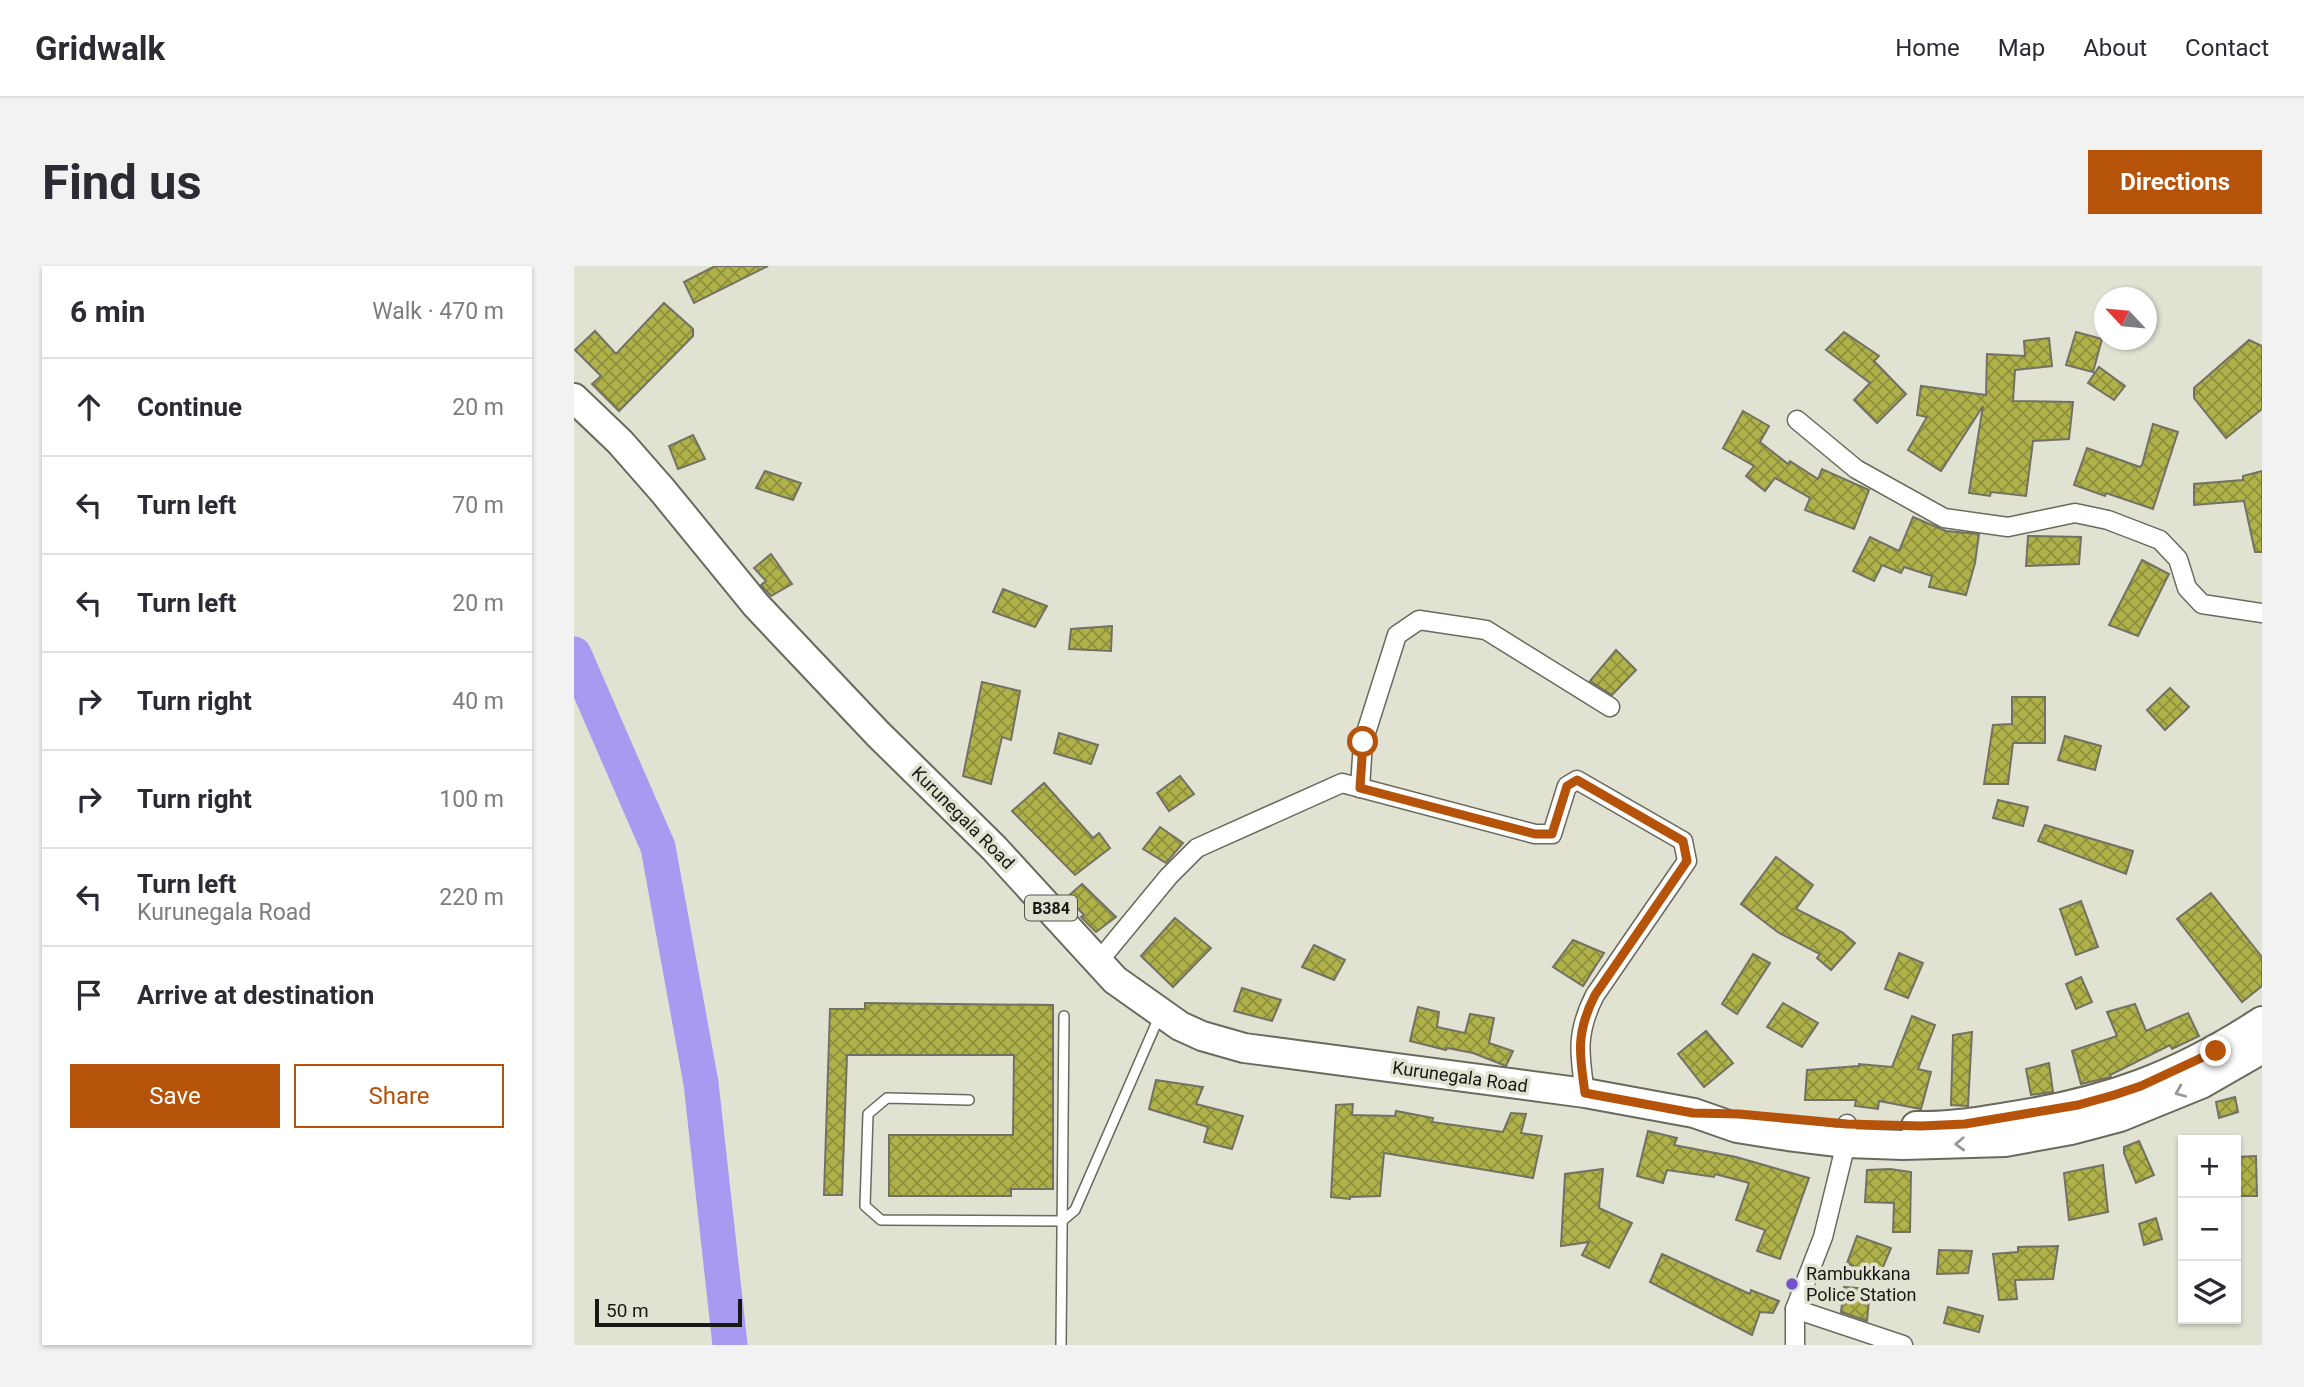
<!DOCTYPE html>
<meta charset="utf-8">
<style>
:root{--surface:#fff;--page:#f2f2f3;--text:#2b2b33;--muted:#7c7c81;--line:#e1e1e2;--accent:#b45309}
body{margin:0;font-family:Roboto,sans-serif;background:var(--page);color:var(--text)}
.controls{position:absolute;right:21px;bottom:21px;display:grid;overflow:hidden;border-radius:0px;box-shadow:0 2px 5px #0004}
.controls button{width:63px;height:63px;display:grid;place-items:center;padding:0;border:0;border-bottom:2px solid var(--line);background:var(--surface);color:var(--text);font:35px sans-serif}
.compass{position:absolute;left:1520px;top:21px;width:63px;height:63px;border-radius:50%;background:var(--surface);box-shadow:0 2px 5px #0004;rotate:296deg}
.scale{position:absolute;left:21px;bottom:18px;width:147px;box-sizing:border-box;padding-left:7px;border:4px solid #191914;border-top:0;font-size:19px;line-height:24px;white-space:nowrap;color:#191914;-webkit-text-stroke:5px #e1e2d2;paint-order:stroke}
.stop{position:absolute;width:21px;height:21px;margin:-16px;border:5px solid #b45309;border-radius:50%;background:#fff}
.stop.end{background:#b45309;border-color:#fff;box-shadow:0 2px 7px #0008}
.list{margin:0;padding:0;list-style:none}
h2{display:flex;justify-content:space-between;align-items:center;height:91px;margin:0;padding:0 28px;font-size:30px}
h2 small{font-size:23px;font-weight:400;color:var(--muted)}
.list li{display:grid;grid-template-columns:46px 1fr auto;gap:21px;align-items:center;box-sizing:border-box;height:98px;padding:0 28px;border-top:2px solid var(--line)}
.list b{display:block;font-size:26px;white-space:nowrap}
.list p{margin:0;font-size:23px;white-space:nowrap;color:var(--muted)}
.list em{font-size:23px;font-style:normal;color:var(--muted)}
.actions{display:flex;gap:14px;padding:21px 28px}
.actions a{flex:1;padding:16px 0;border:2px solid var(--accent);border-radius:0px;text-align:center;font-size:24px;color:var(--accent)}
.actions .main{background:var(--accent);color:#fff}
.icon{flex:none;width:38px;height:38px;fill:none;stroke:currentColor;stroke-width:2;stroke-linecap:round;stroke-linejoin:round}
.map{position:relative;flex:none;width:1688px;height:1079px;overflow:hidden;border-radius:0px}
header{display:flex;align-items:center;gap:42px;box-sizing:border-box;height:98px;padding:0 35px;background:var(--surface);border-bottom:2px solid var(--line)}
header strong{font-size:33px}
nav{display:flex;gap:38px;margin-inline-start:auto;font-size:24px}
.intro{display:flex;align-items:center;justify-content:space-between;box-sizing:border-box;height:168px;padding:0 42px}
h1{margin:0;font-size:49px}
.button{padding:18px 32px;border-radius:0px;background:var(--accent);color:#fff;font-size:24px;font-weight:700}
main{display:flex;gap:42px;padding:0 42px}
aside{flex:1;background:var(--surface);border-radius:0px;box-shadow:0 2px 5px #0004}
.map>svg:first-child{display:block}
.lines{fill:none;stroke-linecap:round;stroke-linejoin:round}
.river{stroke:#a999f1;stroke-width:35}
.building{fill:url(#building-cross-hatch);stroke:#717264;stroke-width:2}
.lane-casing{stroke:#696a5c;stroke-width:12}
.street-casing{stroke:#696a5c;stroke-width:21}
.primary-casing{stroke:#696a5c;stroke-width:32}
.lane{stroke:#fff;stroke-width:9}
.street{stroke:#fff;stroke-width:18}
.primary{stroke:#fff;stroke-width:28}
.oneway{stroke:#989895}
.route{stroke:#b45309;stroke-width:9}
.poi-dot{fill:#7354ce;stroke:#e1e2d2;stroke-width:2.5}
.labels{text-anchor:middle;stroke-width:7;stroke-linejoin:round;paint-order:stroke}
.shield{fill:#e1e2d2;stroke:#55554d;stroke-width:2}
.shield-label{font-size:16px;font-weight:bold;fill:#191914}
.street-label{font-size:18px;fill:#191914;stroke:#e1e2d2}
.poi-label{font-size:18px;fill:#191914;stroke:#e1e2d2;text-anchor:start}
</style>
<header>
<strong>Gridwalk</strong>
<nav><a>Home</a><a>Map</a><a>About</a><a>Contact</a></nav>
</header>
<div class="intro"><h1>Find us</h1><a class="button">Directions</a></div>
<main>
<aside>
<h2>6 min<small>Walk · 470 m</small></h2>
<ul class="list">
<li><svg class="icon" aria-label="ahead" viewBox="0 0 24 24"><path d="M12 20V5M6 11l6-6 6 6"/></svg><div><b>Continue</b></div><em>20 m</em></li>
<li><svg class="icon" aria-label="left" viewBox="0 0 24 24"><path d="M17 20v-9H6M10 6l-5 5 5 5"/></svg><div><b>Turn left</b></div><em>70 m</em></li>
<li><svg class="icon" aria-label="left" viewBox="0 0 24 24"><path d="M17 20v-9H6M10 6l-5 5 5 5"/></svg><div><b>Turn left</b></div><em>20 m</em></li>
<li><svg class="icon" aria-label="right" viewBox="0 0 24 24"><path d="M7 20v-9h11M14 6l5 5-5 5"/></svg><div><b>Turn right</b></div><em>40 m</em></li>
<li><svg class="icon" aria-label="right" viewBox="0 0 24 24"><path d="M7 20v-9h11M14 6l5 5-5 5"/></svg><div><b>Turn right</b></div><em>100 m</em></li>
<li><svg class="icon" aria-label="left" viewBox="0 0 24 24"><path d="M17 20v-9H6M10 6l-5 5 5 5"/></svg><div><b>Turn left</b><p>Kurunegala Road</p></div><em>220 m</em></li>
<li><svg class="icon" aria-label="arrive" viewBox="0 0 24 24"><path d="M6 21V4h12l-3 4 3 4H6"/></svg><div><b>Arrive at destination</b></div></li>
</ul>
<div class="actions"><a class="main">Save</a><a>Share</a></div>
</aside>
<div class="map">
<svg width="1688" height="1079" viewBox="0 0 1688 1079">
<defs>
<pattern id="building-cross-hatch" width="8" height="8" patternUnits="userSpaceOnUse" patternTransform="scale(1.75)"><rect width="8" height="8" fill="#afb149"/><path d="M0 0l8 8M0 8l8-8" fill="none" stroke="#8e8f3c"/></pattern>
</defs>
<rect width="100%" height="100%" fill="#e1e2d2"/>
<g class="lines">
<path class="river" d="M0,388L84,581L127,817L156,1079"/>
</g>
<g class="building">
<path d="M141,0H194L120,37L110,16Z"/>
<path d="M90,37L119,63V70L45,145L18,118L27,110L1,84L21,65L42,88Z"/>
<path d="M1270,66L1305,90L1300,95L1332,128L1303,157L1280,134L1296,117L1252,84Z"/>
<path d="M1502,66L1528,73L1519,106L1492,99Z"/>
<path d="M1475,72L1478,100L1441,104L1439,135L1499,136L1495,173L1459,175L1452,230L1417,226L1416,230L1395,227L1409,140L1367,205L1334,184L1353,151L1343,149L1347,120L1412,129L1413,88L1451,90L1450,75Z"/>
<path d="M1675,74L1688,80V143L1652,172L1620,132V122Z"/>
<path d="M1525,101L1551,120L1540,134L1514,117Z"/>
<path d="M1169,145L1195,160L1186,176L1214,198L1216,195L1244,213L1248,203L1295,224L1280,263L1231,244L1236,232L1201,212L1191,225L1172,210L1180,200L1149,182Z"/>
<path d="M1579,158L1604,166L1579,243L1532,227L1531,230L1500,219L1513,182L1566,201L1568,199Z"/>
<path d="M119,169L131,193L104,203L95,180Z"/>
<path d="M191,205L227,217L219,234L182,222Z"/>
<path d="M1688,205V286H1681L1670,235L1620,239V218L1669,214V210Z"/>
<path d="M1339,251L1372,265L1405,268L1401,297L1392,329L1355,321L1358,310L1330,301L1327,307L1308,299L1300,315L1279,305L1296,271L1325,285Z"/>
<path d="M1454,270L1507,271L1505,298L1452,300Z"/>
<path d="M197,288L218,318L197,330L187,319L192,315L180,302Z"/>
<path d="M1568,294L1595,308L1564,370L1535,359Z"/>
<path d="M429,323L473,340L461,361L419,346Z"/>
<path d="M538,360L537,385L495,383L497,363Z"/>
<path d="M1042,384L1062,404L1038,429L1016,415Z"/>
<path d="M408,416L446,425L437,474L428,471L417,518L389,510Z"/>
<path d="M1596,422L1615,441L1591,464L1573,444Z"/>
<path d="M1438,431H1471V477H1439L1434,518H1410L1419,459L1438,458Z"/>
<path d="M485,467L524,479L517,498L480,487Z"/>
<path d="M1491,470L1527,480L1521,504L1484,494Z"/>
<path d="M606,510L620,528L595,545L583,527Z"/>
<path d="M470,517L519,572L525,567L536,582L501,609L438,545Z"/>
<path d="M1424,534L1454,541L1449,560L1419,552Z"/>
<path d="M1471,559L1559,585L1552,608L1464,575Z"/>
<path d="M586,561L609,577L592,597L569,583Z"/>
<path d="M1202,591L1239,619L1222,643L1268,666L1281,677L1257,704L1243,692L1246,688L1205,667L1167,638Z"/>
<path d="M508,618L542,651L522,666L507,651L510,649L493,631Z"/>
<path d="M1637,627L1688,691V720L1668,736L1603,653Z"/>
<path d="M1507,635L1524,681L1502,689L1486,643Z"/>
<path d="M601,652L637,682L599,721L567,690Z"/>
<path d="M999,674L1030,687L1009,720L979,701Z"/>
<path d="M740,679L771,694L760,714L728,701Z"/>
<path d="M1325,687L1349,697L1334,732L1311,723Z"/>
<path d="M1179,688L1196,697L1163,748L1148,738Z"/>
<path d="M1507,711L1518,736L1502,743L1492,718Z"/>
<path d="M668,722L707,734L698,755L660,745Z"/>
<path d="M291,737L479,739V923H437V930H315V869H439L440,789H273L268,929H250L256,743H291Z"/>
<path d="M1209,737L1244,757L1228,781L1193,761Z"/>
<path d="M1561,738L1572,765L1614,747L1625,770L1598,783L1596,779L1536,809L1537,811L1507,818L1498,785L1543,770L1533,746Z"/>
<path d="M844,741L865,746L863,761L891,767L896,748L920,752L915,777L939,785L932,800L899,787L873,782L872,784L836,775Z"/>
<path d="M1338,750L1361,759L1344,803L1357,806L1347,843L1305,835L1304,843L1281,840L1282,834H1231L1233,804L1285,800V798L1318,801Z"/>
<path d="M1132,765L1159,797L1130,821L1104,788Z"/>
<path d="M1398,766L1394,840L1377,839L1379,769Z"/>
<path d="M1475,797L1479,826L1457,829L1452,803Z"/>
<path d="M582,814L629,821L622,838L669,850L658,883L630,876L634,861L575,843Z"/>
<path d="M1661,831L1664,846L1645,852L1642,836Z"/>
<path d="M779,838L778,849L821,850L822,845L859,852L858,856L929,866L937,847L952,848L947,867L968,870L959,912L810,887L806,930L776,931V933L757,931L762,839Z"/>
<path d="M1074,865L1103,872L1100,879L1162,891L1235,912L1206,993L1183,985L1191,964L1162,954L1175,917L1141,908L1140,911L1093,904L1089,917L1063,910Z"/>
<path d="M1565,875L1580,909L1562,917L1550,887V881Z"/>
<path d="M1682,890L1683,930H1662V891Z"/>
<path d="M1529,899L1534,946L1495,954L1490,907Z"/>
<path d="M1029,903L1025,942L1058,957L1035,1002L1008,989L1015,976L987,980L991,908Z"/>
<path d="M1316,903L1337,906L1336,966H1319L1320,937L1291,936L1293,904Z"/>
<path d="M1582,952L1588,973L1570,979L1565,958Z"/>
<path d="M1283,970L1317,982L1304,1013L1273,997Z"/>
<path d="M1484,980L1479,1013L1441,1014L1443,1033L1425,1034L1419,988L1444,986V981Z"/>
<path d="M1365,984L1398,985L1394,1007L1363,1008Z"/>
<path d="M1088,988L1176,1028L1177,1024L1205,1035L1199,1047L1186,1046L1178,1069L1076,1016Z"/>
<path d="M1270,1021L1296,1023L1293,1055L1267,1046Z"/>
<path d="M1374,1041L1409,1050L1405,1066L1370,1057Z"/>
</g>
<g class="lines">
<defs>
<g id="lane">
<path d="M395,834L313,832L294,848L291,940L307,954L488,955L501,944L585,751"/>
<path d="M487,1079L490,750"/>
</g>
<g id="street">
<path d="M1223,154L1282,203L1370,252L1434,261L1501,247L1534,254L1586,274L1604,293L1613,322L1628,338L1688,347"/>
<path d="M786,522L789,476L823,369L845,354L912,364L1036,441"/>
<path d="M524,696L595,610L623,582L768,517L961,568H978L993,520L1003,514L1109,575L1113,595L1021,729C1002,766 1005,787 1011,827"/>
<path d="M1221,1043L1329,1079"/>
<path d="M1221,1079V1043L1249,971L1272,877L1273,858"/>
</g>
<g id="primary">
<path d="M0,132L46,176L89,225L182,339L304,468L420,582L541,714L606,760L628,770L670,782L1011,827L1120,847L1163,862L1214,870L1272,877L1329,879L1431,876L1497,864L1546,851L1627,818L1688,783"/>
<path d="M1342,860C1373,861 1403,856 1433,851C1533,836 1604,810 1688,755"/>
</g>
</defs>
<use href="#lane" class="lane-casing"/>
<use href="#street" class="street-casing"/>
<use href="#primary" class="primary-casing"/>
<use href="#lane" class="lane"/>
<use href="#street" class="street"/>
<use href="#primary" class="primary"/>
</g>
<defs><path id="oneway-chevron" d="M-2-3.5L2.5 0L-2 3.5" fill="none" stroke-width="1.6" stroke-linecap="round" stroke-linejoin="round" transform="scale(1.75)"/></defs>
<g class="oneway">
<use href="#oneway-chevron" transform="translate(1606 826) rotate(157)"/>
<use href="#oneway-chevron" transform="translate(1386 878) rotate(178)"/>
</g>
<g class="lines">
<path class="route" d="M789,476L786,522L961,568H978L993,520L1003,514L1109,575L1113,595L1021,729C1002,766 1005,787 1011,827L1119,847L1165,848L1273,858L1347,860L1391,858L1504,839L1540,829L1567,820L1642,785"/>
</g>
<circle class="poi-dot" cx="1218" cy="1018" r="7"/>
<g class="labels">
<rect class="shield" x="451" y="629.5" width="52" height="25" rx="5"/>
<g class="shield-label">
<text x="477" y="648">B384</text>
</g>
<g class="street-label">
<text transform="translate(389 552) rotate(45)" y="6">Kurunegala Road</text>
<text transform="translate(886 811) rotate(8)" y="6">Kurunegala Road</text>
</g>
<g class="poi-label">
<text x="1232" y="1014">Rambukkana<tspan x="1232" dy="21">Police Station</tspan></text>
</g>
</g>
</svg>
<div class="controls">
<button>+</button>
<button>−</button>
<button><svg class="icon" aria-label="layers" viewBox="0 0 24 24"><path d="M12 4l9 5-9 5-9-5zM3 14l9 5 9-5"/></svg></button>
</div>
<svg class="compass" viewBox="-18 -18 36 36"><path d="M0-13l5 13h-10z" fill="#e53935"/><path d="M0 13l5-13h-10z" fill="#7c7c81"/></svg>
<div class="scale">50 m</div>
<div class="stop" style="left:789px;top:476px"></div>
<div class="stop end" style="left:1642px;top:785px"></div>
</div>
</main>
